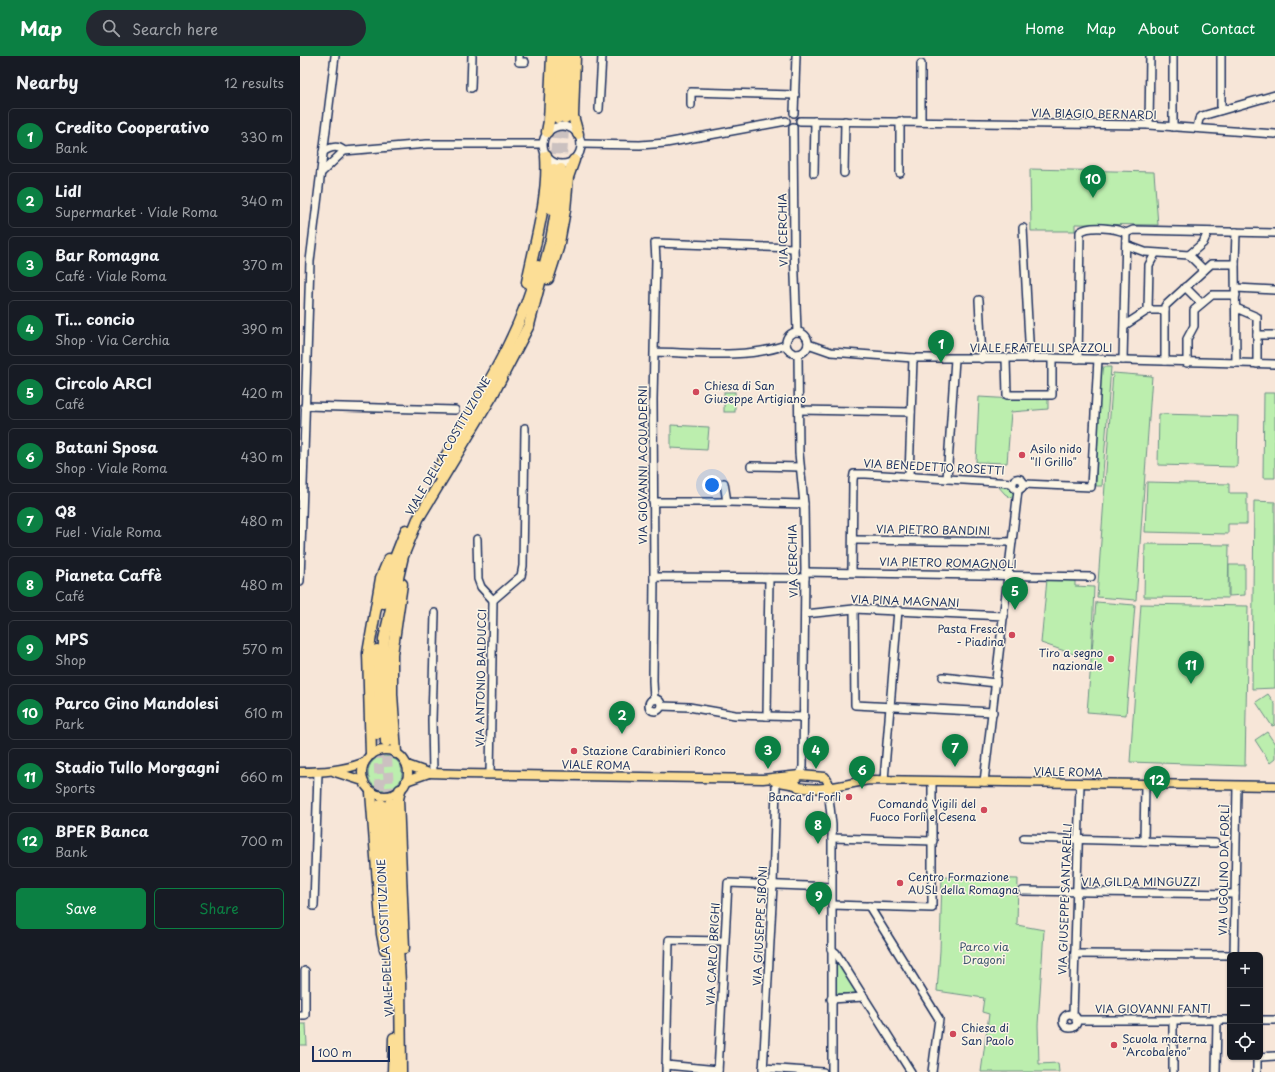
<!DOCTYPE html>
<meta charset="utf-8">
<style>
:root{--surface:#171b24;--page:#242831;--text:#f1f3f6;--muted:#9ea1a6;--line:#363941;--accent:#0b8043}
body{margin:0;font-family:"Playpen Sans",sans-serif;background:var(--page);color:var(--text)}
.controls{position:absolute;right:12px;bottom:12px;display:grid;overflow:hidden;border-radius:6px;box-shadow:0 1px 3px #0004}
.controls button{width:36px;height:36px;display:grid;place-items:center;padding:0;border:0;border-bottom:1px solid var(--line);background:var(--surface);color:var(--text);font:20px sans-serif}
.scale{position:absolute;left:12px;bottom:10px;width:78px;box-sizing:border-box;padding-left:4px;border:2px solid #1b2f5e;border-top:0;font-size:11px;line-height:14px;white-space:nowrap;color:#1b2f5e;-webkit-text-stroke:3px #fcf5e5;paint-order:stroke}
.you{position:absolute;left:412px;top:429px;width:14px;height:14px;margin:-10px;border:3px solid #fff;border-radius:50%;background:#1a73e8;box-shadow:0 0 0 6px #1a73e833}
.badge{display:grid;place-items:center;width:26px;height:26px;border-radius:50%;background:var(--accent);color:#fff;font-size:13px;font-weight:700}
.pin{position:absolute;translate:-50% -33px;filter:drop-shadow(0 1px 2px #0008)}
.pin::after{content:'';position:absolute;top:21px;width:14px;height:12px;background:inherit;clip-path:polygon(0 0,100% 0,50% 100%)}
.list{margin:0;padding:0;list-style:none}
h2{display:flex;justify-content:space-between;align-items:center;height:52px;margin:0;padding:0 16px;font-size:17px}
h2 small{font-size:13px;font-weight:400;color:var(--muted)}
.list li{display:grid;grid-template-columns:26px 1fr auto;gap:12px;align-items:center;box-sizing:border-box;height:56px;margin:0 8px 8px;padding:0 8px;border:1px solid var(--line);border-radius:6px}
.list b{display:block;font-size:15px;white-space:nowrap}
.list p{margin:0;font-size:13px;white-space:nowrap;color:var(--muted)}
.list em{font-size:13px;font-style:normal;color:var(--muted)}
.actions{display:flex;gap:8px;padding:12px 16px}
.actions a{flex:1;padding:9px 0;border:1px solid var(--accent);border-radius:6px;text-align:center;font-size:14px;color:var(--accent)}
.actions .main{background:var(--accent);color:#fff}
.icon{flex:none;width:22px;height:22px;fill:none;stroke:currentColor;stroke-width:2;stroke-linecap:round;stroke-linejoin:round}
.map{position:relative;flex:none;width:975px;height:1016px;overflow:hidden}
header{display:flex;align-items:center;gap:24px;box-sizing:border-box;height:56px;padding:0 20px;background:var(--accent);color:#fff}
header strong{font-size:19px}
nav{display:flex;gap:22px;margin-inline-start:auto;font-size:14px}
.search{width:280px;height:36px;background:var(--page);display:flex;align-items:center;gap:10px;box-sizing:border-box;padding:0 14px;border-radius:22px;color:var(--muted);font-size:15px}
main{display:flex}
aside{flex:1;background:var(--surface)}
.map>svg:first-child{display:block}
.green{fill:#bceeae;stroke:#6c8e86}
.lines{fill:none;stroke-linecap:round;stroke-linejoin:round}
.highway-tunnel{stroke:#cbc1c0;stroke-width:10;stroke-dasharray:10 5;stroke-linecap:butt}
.minor-casing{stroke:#1b2f5e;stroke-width:10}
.major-casing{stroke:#1b2f5e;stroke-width:11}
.highway-casing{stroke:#1b2f5e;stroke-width:13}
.minor{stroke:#fcf5e5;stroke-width:7}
.major{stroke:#fcde96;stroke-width:8}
.highway{stroke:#fcde96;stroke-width:10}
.poi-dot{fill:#d1495b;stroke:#fcf5e5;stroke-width:1.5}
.labels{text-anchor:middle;stroke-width:3;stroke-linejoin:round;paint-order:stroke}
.street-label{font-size:11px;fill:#1b2f5e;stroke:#fcf5e5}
.poi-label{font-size:11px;fill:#1b2f5e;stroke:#fcf5e5;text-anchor:start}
.park-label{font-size:11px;fill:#3b556e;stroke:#fcf5e5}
</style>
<header>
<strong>Map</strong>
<div class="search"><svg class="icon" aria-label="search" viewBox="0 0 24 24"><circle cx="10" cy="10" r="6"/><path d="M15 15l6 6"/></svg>Search here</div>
<nav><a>Home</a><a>Map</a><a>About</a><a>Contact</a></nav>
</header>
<main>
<aside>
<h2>Nearby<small>12 results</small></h2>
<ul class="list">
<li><span class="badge">1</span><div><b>Credito Cooperativo</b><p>Bank</p></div><em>330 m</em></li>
<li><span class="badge">2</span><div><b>Lidl</b><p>Supermarket · Viale Roma</p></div><em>340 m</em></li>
<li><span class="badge">3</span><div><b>Bar Romagna</b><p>Café · Viale Roma</p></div><em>370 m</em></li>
<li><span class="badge">4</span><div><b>Ti... concio</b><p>Shop · Via Cerchia</p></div><em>390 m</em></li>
<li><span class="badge">5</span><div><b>Circolo ARCI</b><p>Café</p></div><em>420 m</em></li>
<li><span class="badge">6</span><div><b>Batani Sposa</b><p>Shop · Viale Roma</p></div><em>430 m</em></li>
<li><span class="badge">7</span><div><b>Q8</b><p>Fuel · Viale Roma</p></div><em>480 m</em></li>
<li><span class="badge">8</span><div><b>Pianeta Caffè</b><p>Café</p></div><em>480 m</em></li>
<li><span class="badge">9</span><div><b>MPS</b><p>Shop</p></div><em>570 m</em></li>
<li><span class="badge">10</span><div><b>Parco Gino Mandolesi</b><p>Park</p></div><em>610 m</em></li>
<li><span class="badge">11</span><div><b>Stadio Tullo Morgagni</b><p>Sports</p></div><em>660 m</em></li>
<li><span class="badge">12</span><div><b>BPER Banca</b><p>Bank</p></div><em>700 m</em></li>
</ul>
<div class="actions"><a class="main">Save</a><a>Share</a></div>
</aside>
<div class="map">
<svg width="975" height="1016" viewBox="0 0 975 1016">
<rect width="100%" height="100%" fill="#f7e6d8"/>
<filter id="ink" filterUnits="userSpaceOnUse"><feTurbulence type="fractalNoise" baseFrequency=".025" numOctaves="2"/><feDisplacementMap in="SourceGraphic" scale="8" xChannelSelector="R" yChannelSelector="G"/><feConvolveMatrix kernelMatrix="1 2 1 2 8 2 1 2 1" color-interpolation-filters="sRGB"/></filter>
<g filter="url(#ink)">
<g class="green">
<path d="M730,113L854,116L858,169L775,168V175H731Z"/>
<path d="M800,311H811L802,430H796Z"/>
<path d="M813,317L852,320L836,544L797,541Z"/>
<rect x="424" y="336" width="11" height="20"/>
<path d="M964,337H975V422H963Z"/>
<path d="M679,341L714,343L748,342V353L711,356L707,407L676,406Z"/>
<path d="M859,358L938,360L937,411L858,409Z"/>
<path d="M371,369L409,371L407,394L371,392Z"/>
<path d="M847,426L929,428V437H947V468H928V478L845,476Z"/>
<path d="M697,429H704L714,437L713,443L705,438Z"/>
<path d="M954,445L975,446V632L952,633Z"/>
<path d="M845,488L929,489L928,542L844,541Z"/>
<path d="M929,509H945V539L929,540Z"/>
<path d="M747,523L775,525V530L794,531L791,604L741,587Z"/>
<path d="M796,546L835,549L826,659L787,656Z"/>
<path d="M841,548L948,550L945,710L830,706Z"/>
<path d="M968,638L975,648V669L972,670L956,646Z"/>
<path d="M967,676L975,688V703L970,707L955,684Z"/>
<circle cx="85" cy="717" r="17"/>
<path d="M642,821L718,823L717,869L744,874L738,969L739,1008L758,1007L759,1016H681L689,958L682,956L684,942L637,935L640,895Z"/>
<path d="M536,904L558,937L534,938Z"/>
<path d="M0,968H6L7,989H0Z"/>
</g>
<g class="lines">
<g class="highway-tunnel">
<path d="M254,113L258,62"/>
<path d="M261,113L265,62"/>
<path d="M77,678L81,748"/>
<path d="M86,686L90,747"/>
</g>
<defs>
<g id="minor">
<path d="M219,0V6H225"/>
<path d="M873,0V71"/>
<path d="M921,0V54"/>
<path d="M621,8V66"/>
<path d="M171,32L172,0"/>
<path d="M391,49V36L495,39"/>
<path d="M299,53L302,0"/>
<path d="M494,57L496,0"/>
<path d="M500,65L849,69L975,78"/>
<path d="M849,69L850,0"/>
<circle cx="262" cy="89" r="19"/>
<path d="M493,71L494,192L497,276"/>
<path d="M897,72L899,63L902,60L975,39"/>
<path d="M281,88L340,89L366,87L486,65"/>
<path d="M23,96C30,91 38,89 44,95"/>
<path d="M21,117L44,95L127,88H242"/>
<path d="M514,117L515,65"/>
<path d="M544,117L545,65"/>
<path d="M600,117V65"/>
<path d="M723,172L730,303"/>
<path d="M826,177L833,174L975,177"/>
<path d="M826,189L845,196L889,199L903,187L908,176"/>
<path d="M889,199L904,214"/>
<path d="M885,231L901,247"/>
<path d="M936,232L975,234"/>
<path d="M679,244L682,303"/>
<path d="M936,252L957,261V308"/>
<path d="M848,254L849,209L855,198"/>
<path d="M848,254H865"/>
<path d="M825,269L848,254"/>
<circle cx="497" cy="287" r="11"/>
<path d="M957,279H975"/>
<path d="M508,288L531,296L613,302H752L975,308"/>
<path d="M355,296C398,297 445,303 486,289"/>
<path d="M498,298L499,397L504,448L505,516L503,711L500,719"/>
<path d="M706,303L707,339H752V302"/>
<path d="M778,303L780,176C789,169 816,172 826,177"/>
<path d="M823,304L826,177"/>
<path d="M865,305V250L911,208H935"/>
<path d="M887,307V283L894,270V254L912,239H936"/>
<path d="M936,307L935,208L936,176"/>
<path d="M5,350L155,354"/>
<path d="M499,354L611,356"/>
<path d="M451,410L500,411"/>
<path d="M609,420L613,302"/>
<circle cx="718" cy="428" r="5.5"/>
<path d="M647,423L655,303"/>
<path d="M424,427L427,446L504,448"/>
<path d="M724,428L791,431L798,303"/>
<path d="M353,446H427"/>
<path d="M177,483L178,523L181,531L193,544L190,718"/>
<path d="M554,484L712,486"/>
<path d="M505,516L791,521"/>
<path d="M552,516L553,424L554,418H566L713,427"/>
<path d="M354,521L353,343L356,204L355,187L494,192"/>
<path d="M0,525L10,205L35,0"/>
<path d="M193,544L221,520L223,510L225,372"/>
<path d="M554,553L555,649L693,656"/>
<path d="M505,558L554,553L704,560"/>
<path d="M643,621L696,627"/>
<circle cx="355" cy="649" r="6"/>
<path d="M354,644L353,625L354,521L505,522"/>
<path d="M361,650L389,651L435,659L504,661"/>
<path d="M467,660L469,522"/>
<path d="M133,717L132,664L135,557"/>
<path d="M584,724L598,554"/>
<path d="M684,726L718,434"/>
<path d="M528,732L532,769V1016"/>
<path d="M532,782L633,785"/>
<path d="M724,782L915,787"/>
<path d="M844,785L845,728"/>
<path d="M723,835L935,838"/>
<path d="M532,849L632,852V725"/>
<path d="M14,850L18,716"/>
<path d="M569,850L639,963L632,1016"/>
<path d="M531,893L536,897L611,1016"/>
<path d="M775,898L934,899"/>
<path d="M934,899L937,730"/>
<path d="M531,943L564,941"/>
<circle cx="770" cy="965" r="7"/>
<path d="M0,959H5V915"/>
<path d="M773,959L780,728"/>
<path d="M776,964H930"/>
<path d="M873,964V1016"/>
<path d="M960,964H975"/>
<path d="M957,1001V1016"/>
<path d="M960,1001L975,1000"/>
<path d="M366,1009L418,1014"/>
<path d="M463,1012L523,1016"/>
<path d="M366,1016L369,884L424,885"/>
<path d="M418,1016L428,827L531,831"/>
<path d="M463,1016L473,829L476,730L478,726"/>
<path d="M916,1016L917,964"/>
</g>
<g id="major">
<circle cx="85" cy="717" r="23"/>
<path d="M107,709L129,717L163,718L463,723L500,719L525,721L528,726V732"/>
<path d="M0,716C22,716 42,715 63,707"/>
<path d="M35,716L63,725"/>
<path d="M497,720L495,726L498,731C521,736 545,728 569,724L975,730"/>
<path d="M106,725L129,717"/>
<path d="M474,725L496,729"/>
</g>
<g id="highway">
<path d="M275,0L273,60L278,78"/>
<path d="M258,62L260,0"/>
<path d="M265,62L267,0"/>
<path d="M247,76L249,65L252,0"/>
<path d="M250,152L254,113"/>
<path d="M248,223L258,192L265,154L268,121L274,104"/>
<path d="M227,226C235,187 249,140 246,100"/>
<path d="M136,418C173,351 219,286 238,210"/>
<path d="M84,547L93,507L106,474"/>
<path d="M77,678L75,621L77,594"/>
<path d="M86,686L83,630L84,583L103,500L118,463L192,340L229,269L251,184L259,138L261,113"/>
<path d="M96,697L92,638V598L102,528"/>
<path d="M71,698L68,597L81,522L89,503"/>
<path d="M100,734L98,743L104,892"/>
<path d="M71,736L82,878L85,893"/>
<path d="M90,747L100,926L101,1016"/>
<path d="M81,748L94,946"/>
<path d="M93,1016L94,982"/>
</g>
</defs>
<use href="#minor" class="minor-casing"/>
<use href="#major" class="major-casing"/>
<use href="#highway" class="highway-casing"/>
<use href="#minor" class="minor"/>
<use href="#major" class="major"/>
<use href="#highway" class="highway"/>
</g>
</g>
<g class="poi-dot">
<circle cx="396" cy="336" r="4"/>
<circle cx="722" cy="399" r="4"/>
<circle cx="712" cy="579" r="4"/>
<circle cx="811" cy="603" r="4"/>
<circle cx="274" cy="695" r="4"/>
<circle cx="549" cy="741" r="4"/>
<circle cx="684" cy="754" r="4"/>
<circle cx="600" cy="827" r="4"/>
<circle cx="653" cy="978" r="4"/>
<circle cx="814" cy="989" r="4"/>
</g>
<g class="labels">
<g class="street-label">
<text transform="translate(794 58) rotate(1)" y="4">VIA BIAGIO BERNARDI</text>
<text transform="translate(483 174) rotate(-91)" y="4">VIA CERCHIA</text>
<text x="741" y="296">VIALE FRATELLI SPAZZOLI</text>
<text transform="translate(148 390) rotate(-60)" y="4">VIALE DELLA COSTITUZIONE</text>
<text transform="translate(343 409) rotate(-90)" y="4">VIA GIOVANNI ACQUADERNI</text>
<text transform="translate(634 411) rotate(3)" y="4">VIA BENEDETTO ROSETTI</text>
<text transform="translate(633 474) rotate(1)" y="4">VIA PIETRO BANDINI</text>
<text transform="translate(493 505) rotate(-91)" y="4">VIA CERCHIA</text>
<text transform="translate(648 507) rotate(1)" y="4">VIA PIETRO ROMAGNOLI</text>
<text transform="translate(605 545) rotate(2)" y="4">VIA PINA MAGNANI</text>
<text transform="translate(181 622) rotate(-89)" y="4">VIA ANTONIO BALDUCCI</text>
<text transform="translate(296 709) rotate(1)" y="4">VIALE ROMA</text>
<text transform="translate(768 716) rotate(1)" y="4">VIALE ROMA</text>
<text transform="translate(924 814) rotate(-89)" y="4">VIA UGOLINO DA FORLÌ</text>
<text x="841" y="830">VIA GILDA MINGUZZI</text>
<text transform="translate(765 843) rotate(-88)" y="4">VIA GIUSEPPE SANTARELLI</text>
<text transform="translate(460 870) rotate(-87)" y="4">VIA GIUSEPPE SIBONI</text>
<text transform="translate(85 882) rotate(-93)" y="4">VIALE DELLA COSTITUZIONE</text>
<text transform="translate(413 898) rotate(-87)" y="4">VIA CARLO BRIGHI</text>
<text x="853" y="957">VIA GIOVANNI FANTI</text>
</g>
<g class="poi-label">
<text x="404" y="334">Chiesa di San<tspan x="404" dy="13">Giuseppe Artigiano</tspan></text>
<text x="730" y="397">Asilo nido<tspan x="730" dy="13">"Il Grillo"</tspan></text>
<text x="704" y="577" text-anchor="end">Pasta Fresca<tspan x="704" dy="13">- Piadina</tspan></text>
<text x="803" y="601" text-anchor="end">Tiro a segno<tspan x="803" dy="13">nazionale</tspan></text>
<text x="282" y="699">Stazione Carabinieri Ronco</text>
<text x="541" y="745" text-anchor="end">Banca di Forlì</text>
<text x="676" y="752" text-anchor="end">Comando Vigili del<tspan x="676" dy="13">Fuoco Forlì e Cesena</tspan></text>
<text x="608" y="825">Centro Formazione<tspan x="608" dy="13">AUSL della Romagna</tspan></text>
<text x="661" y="976">Chiesa di<tspan x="661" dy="13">San Paolo</tspan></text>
<text x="822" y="987">Scuola materna<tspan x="822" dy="13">"Arcobaleno"</tspan></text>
</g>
<g class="park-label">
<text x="684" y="895">Parco via<tspan x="684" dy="13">Dragoni</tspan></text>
</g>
</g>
</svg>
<div class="controls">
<button>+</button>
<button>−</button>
<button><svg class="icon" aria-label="locate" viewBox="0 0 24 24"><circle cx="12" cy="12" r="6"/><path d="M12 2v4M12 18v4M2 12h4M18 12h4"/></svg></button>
</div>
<div class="scale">100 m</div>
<div class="you"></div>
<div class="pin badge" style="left:641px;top:307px">1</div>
<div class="pin badge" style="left:322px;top:678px">2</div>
<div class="pin badge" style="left:468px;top:713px">3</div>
<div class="pin badge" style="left:516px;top:713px">4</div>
<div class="pin badge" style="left:715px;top:554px">5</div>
<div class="pin badge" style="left:562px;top:733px">6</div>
<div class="pin badge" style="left:655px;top:711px">7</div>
<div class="pin badge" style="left:518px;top:788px">8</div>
<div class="pin badge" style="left:519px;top:859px">9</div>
<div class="pin badge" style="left:793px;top:142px">10</div>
<div class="pin badge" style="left:891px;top:628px">11</div>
<div class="pin badge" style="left:857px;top:743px">12</div>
</div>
</main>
